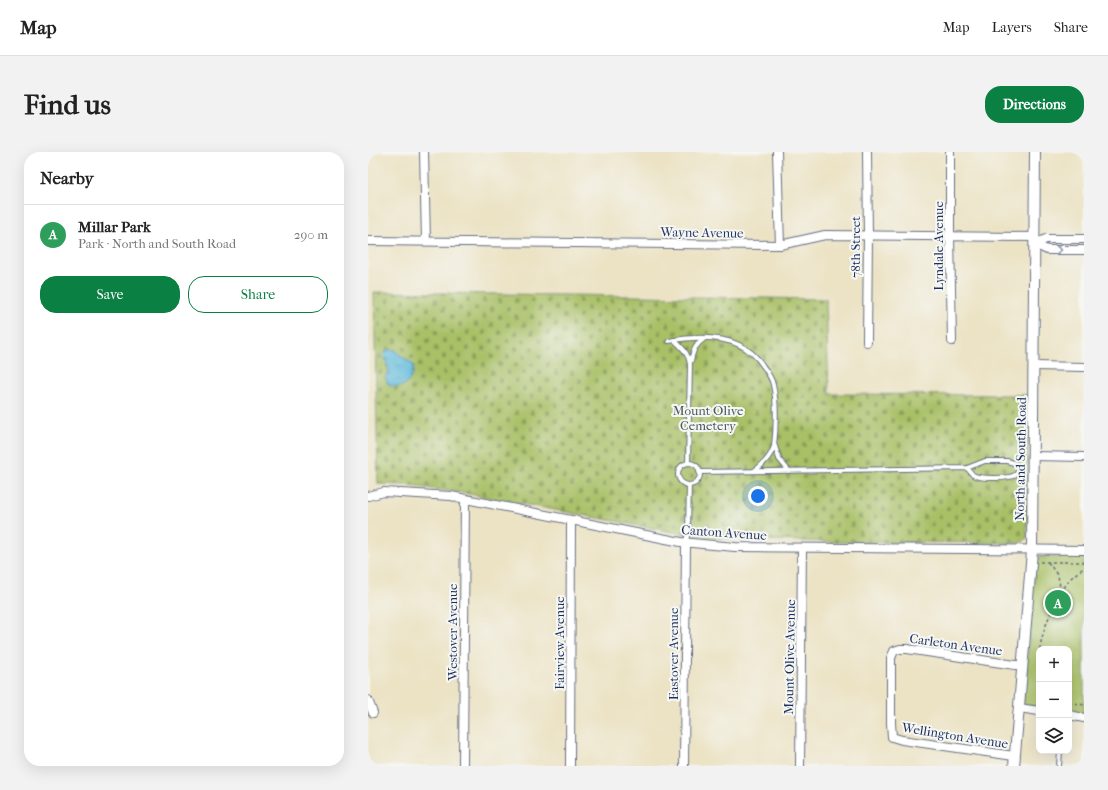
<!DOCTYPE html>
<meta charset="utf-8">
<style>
:root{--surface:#fff;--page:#f2f2f2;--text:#222;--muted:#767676;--line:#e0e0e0;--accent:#0b8043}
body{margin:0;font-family:"IM FELL French Canon",serif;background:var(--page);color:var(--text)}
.controls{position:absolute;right:12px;bottom:12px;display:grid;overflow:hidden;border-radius:8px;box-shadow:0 4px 16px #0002}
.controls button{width:36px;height:36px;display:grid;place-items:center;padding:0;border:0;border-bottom:1px solid var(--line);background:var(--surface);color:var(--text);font:20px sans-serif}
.you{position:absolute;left:390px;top:344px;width:14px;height:14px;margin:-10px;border:3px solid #fff;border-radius:50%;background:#1a73e8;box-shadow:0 0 0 6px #1a73e833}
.badge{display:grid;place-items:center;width:26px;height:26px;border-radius:50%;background:var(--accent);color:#fff;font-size:13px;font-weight:700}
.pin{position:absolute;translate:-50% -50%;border:2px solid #fff;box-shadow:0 1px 4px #0006}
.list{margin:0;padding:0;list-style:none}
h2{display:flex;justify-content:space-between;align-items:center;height:52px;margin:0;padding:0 16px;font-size:17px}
h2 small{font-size:13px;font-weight:400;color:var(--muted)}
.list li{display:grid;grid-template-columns:26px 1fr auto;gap:12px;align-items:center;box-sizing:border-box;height:60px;padding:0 16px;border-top:1px solid var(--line)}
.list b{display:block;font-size:15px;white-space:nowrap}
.list p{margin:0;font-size:13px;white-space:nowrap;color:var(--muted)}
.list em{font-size:13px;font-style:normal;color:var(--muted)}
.actions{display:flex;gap:8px;padding:12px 16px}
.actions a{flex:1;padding:9px 0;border:1px solid var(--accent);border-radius:16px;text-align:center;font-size:14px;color:var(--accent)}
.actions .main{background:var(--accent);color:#fff}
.icon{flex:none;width:22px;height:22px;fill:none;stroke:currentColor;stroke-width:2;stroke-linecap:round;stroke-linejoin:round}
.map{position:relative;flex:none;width:716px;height:614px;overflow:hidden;border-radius:16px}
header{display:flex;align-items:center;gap:24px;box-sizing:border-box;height:56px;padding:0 20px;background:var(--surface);border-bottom:1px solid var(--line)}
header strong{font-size:19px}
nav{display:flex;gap:22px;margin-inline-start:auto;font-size:14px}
.intro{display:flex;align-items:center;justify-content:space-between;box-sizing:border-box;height:96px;padding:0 24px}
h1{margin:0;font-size:28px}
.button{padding:10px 18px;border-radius:16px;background:var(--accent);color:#fff;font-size:14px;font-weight:700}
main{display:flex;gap:24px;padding:0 24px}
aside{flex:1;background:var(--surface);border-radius:16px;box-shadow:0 4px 16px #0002}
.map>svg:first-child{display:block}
.green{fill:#a9c066;stroke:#627862}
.cemetery{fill:url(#cemetery-stones);stroke:#627862}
.water{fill:url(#water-ripples);stroke:#3c749c}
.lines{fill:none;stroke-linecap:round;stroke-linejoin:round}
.service-casing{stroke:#646e82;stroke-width:6}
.minor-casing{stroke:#646e82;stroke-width:10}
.tertiary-casing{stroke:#646e82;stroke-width:12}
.path{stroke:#646e82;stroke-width:1.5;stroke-dasharray:3 3;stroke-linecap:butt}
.service{stroke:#fff;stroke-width:4}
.minor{stroke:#fff;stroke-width:8}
.tertiary{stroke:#fff;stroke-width:10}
.oneway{stroke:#8d97ae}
.labels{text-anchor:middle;stroke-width:4;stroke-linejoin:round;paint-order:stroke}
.street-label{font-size:13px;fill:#1b2f5e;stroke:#f6f6f2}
.park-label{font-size:13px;fill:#465a60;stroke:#f6f6f2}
</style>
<header>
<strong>Map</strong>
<nav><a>Map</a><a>Layers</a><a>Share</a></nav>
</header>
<div class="intro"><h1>Find us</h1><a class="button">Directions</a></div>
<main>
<aside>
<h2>Nearby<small></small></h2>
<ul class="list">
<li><span class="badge" style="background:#2e9e5b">A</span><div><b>Millar Park</b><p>Park · North and South Road</p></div><em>290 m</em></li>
</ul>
<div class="actions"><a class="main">Save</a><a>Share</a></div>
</aside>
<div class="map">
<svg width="716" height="614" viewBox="0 0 716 614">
<defs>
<pattern id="cemetery-stones" width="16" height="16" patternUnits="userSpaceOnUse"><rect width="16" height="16" fill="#a9c066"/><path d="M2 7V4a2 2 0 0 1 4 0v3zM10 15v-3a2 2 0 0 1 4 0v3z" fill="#899c57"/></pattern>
<pattern id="water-ripples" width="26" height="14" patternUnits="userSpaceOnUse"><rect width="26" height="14" fill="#5eb9db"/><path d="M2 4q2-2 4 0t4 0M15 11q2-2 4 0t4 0" fill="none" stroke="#4d97b5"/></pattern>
</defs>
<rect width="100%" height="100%" fill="#f6f6f2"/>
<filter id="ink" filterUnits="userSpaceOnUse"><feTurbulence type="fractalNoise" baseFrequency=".025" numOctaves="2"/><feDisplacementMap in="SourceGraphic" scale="8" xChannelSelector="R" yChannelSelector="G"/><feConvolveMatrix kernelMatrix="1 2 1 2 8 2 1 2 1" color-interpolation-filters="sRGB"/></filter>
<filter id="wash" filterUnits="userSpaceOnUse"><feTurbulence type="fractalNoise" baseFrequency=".012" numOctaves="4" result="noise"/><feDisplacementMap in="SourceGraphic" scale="16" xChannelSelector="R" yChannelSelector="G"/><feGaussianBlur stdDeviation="0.9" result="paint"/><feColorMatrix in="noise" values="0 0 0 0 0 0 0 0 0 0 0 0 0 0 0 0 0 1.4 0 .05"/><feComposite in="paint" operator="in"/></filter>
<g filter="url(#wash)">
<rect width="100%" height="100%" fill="#ece3c5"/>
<path class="green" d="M668,405H716V562L701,560V497H671V555L655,553Z"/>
<path class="cemetery" d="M6,140L458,147L461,242L661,243L659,386L653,391L463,390L337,386L96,341L35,333L10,332Z"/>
<path class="water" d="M22,197L28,198L32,203L46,213C45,228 37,239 21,233L17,226L21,220L18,208L16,206L17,200Z"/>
</g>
<g filter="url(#ink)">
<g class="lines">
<defs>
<g id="service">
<path d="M306,188C314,195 321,202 322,213L320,311"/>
<path d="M301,189C334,183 375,182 395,214C399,220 404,226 405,233C409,249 408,277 406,294C403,305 396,312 386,319"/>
<path d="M323,209C325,198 328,192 336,187"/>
<path d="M407,294L411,307L421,319"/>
<circle cx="321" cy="322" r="11"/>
<path d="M331,320L599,316L617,309H639L646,311L650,315C650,319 650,321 647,323C641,327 611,327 605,323C603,321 601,318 599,316"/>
<path d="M318,390L320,379L321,333"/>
<path d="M691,614L692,599"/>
</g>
<g id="minor">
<path d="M56,0L58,89"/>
<path d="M409,0L412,93"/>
<path d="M582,0V84L584,189"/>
<path d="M0,89L412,93L457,83L667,85"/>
<path d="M667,92L679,98H716"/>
<path d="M667,92L678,87H716"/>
<path d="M499,190L500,83L499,0"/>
<path d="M666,214L716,215"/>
<path d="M665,304L716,305"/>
<path d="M0,344L16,340L83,344L313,390L367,395L716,398"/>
<path d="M0,548L5,561"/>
<path d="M651,556L671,559"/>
<path d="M701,563L716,566"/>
<path d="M646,604L534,588L524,585L523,571V506L526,499L532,497H539L654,514"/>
<path d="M95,614L97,347"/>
<path d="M202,614L203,368"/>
<path d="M316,614L318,391"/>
<path d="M432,614L434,396"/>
</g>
<path id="tertiary" d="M646,614L664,399L667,0"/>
</defs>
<use href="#service" class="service-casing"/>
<use href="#minor" class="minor-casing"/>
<use href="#tertiary" class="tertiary-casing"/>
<g class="path">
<path d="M672,410H716"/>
<path d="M680,410L690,424L693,440"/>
<path d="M672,497C673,482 685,454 692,441C697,431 707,421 716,416"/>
<path d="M701,550L716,553"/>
</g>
<use href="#service" class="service"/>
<use href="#minor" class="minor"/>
<use href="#tertiary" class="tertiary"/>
</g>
<defs><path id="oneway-chevron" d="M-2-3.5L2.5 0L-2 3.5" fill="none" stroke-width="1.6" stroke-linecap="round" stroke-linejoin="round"/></defs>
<use class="oneway" href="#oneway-chevron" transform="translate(691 98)"/>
</g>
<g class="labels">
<g class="street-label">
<text transform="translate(334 80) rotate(1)" y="5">Wayne Avenue</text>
<text transform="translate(570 94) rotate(-90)" y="5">Lyndale Avenue</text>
<text transform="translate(487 95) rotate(-90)" y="5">78th Street</text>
<text transform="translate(652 307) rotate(-89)" y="5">North and South Road</text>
<text transform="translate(356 380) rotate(4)" y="5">Canton Avenue</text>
<text transform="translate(84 480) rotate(-90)" y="5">Westover Avenue</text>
<text transform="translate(191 491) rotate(-90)" y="5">Fairview Avenue</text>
<text transform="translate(588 492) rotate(8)" y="5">Carleton Avenue</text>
<text transform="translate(305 502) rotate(-90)" y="5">Eastover Avenue</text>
<text transform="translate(421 505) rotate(-89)" y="5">Mount Olive Avenue</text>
<text transform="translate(587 583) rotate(9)" y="5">Wellington Avenue</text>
</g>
<g class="park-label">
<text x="340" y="263">Mount Olive<tspan x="340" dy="15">Cemetery</tspan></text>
</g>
</g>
</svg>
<div class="controls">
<button>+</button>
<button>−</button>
<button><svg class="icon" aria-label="layers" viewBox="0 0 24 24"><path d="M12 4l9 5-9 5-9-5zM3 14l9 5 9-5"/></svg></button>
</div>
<div class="you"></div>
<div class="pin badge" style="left:690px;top:451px;background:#2e9e5b">A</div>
</div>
</main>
